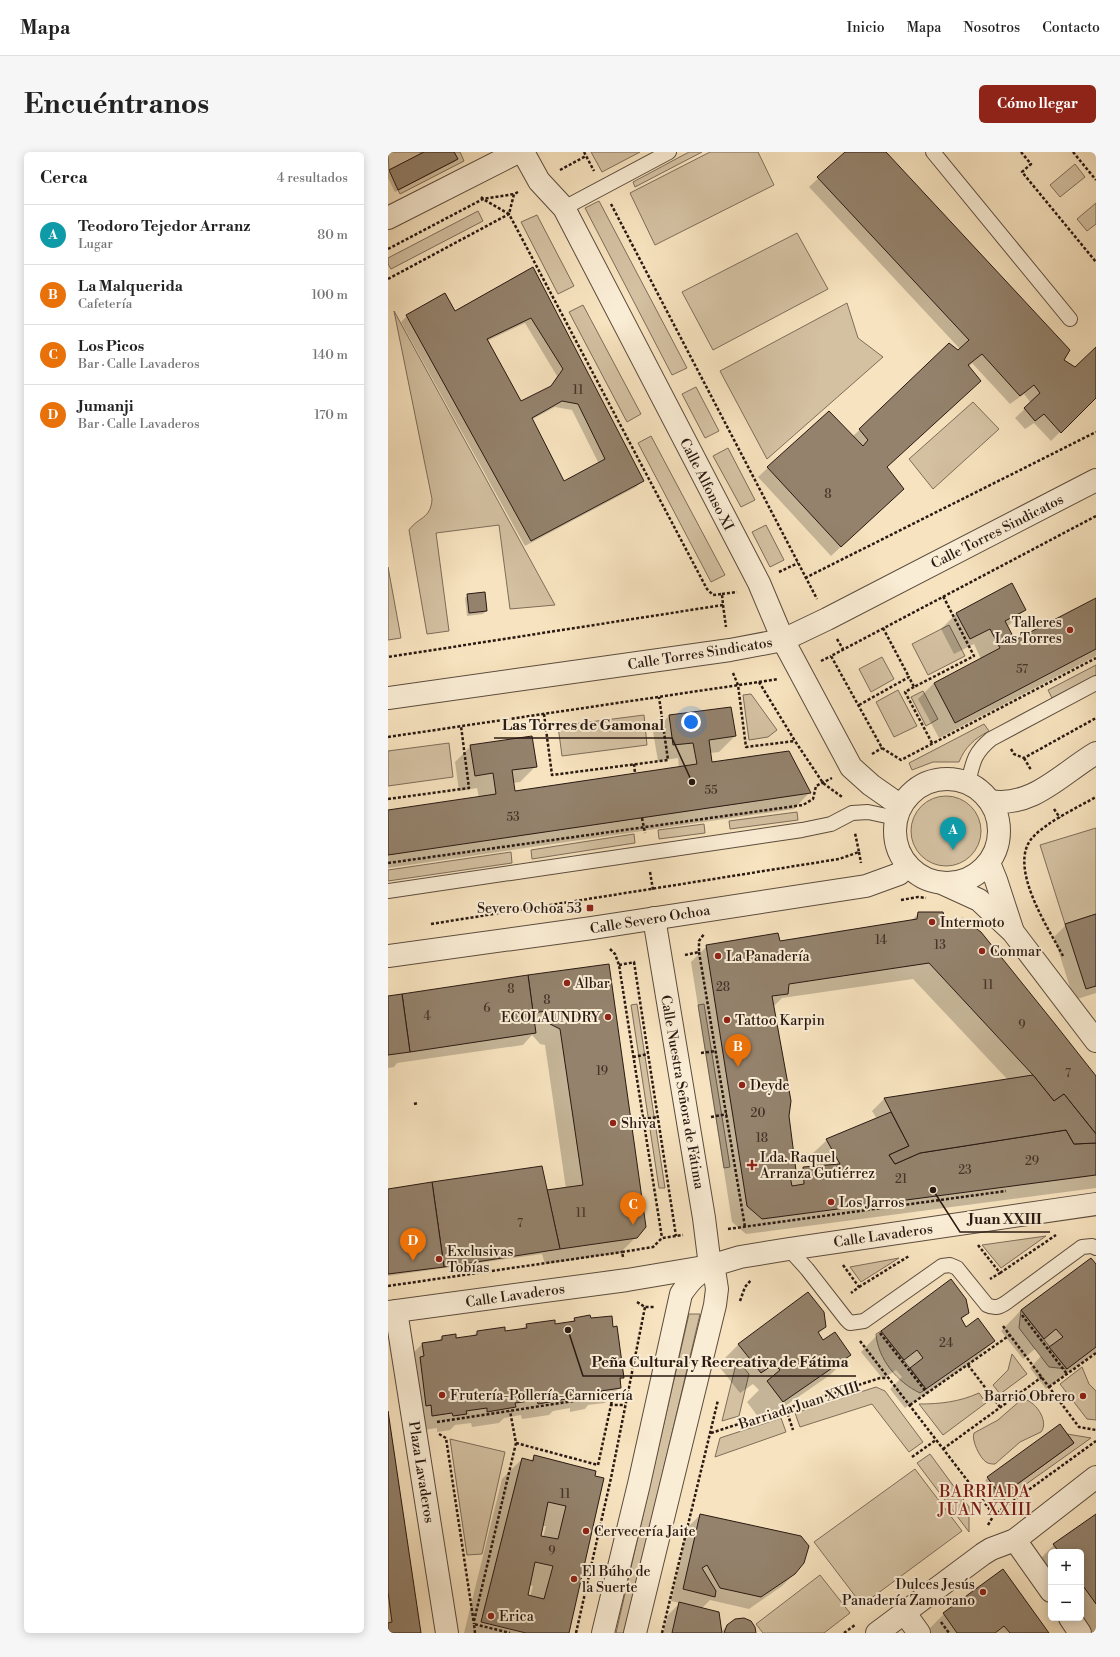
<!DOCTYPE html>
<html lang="es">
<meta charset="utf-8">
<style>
:root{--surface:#fff;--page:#f6f6f6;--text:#222;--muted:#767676;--line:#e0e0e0;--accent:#8f2418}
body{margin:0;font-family:"Libre Bodoni",serif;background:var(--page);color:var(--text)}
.controls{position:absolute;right:12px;bottom:12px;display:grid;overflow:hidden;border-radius:6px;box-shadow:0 2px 10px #0003}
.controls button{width:36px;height:36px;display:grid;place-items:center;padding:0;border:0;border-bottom:1px solid var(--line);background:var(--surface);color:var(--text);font:20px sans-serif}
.you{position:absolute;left:303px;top:570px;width:14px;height:14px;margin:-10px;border:3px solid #fff;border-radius:50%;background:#1a73e8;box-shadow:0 0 0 6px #1a73e833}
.badge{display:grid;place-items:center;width:26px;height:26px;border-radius:50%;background:var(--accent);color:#fff;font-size:13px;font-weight:700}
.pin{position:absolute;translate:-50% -33px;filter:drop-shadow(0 1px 2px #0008)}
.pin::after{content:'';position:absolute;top:21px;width:14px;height:12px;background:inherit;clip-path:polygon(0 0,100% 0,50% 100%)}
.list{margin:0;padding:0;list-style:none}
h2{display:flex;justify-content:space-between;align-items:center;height:52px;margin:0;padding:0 16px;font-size:17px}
h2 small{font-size:13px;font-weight:400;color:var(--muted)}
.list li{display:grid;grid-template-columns:26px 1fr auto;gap:12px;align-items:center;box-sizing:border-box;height:60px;padding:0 16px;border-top:1px solid var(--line)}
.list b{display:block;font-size:15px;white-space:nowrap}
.list p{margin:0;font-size:13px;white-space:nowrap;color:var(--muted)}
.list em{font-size:13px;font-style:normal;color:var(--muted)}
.map{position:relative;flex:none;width:708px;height:1481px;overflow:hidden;border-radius:6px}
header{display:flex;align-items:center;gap:24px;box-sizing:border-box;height:56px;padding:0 20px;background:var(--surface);border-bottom:1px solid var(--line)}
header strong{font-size:19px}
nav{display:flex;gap:22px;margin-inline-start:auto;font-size:14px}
.intro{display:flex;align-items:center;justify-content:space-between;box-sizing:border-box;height:96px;padding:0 24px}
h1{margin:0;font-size:28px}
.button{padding:10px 18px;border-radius:6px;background:var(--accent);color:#fff;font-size:14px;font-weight:700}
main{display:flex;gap:24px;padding:0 24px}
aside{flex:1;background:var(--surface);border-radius:6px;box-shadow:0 2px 10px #0003}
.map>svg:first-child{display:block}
.green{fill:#d4c1a2;stroke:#7e6d5a}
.shadow{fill:#0003;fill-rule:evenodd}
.building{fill:#94826c;stroke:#291912;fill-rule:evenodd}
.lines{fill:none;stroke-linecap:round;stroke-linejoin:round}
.service-casing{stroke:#5c4c3d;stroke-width:16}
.minor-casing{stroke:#5c4c3d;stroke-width:24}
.path{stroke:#291912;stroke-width:2.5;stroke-dasharray:3 2;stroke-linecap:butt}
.service{stroke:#faedd5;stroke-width:14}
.minor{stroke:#faedd5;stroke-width:22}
.poi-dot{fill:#8f2418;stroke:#faedd5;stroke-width:1.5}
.labels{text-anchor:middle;stroke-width:4;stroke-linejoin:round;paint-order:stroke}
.number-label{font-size:12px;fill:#443328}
.street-label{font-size:14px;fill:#291912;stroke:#faedd5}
.poi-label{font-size:14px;fill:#291912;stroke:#faedd5;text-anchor:start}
.quarter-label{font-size:16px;letter-spacing:1px;fill:#7a1f14;stroke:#faedd5}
.leader{fill:none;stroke:#291912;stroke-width:1.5}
.callout-dot{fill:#291912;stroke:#faedd5;stroke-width:1.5}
.callout-label{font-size:15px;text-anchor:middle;font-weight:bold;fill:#291912;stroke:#faedd5;stroke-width:4;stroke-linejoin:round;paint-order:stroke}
</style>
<header>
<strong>Mapa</strong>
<nav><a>Inicio</a><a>Mapa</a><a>Nosotros</a><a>Contacto</a></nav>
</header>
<div class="intro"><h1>Encuéntranos</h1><a class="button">Cómo llegar</a></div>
<main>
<aside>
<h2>Cerca<small>4 resultados</small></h2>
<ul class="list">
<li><span class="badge" style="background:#0f9aa8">A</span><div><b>Teodoro Tejedor Arranz</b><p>Lugar</p></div><em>80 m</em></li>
<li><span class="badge" style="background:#e8710a">B</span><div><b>La Malquerida</b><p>Cafetería</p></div><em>100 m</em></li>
<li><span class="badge" style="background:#e8710a">C</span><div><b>Los Picos</b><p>Bar · Calle Lavaderos</p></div><em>140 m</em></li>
<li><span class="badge" style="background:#e8710a">D</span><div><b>Jumanji</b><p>Bar · Calle Lavaderos</p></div><em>170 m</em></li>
</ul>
</aside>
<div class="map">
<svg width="708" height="1481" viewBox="0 0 708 1481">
<rect width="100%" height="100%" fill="#f7e3bf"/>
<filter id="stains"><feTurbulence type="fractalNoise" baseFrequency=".005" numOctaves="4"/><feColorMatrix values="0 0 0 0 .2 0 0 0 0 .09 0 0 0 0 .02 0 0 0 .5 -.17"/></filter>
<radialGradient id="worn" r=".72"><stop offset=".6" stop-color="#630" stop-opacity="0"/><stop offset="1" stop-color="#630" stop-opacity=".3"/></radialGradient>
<g class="green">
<path d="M0,0H36L1,18Z"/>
<path d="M66,0H72L76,9L12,42L10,38L70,7Z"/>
<path d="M203,0H252L214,20Z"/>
<path d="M301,0H314L247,35L245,30Z"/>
<path d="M322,0H370L386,33L267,93L242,41Z"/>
<path d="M687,12L697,25L672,45L662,33Z"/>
<path d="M211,49L299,216L284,223L197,56Z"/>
<path d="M708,51V72L699,79L689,67Z"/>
<path d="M90,59L95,69L3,117L0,112V106Z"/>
<path d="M149,63L186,134L170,142L133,70Z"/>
<path d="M409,81L440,137L325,198L294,140Z"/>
<path d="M459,151L470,186L495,205L379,307L332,219Z"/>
<path d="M195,153L253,262L239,270L181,160Z"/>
<path d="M6,159L167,453L122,457L111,373L48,381L61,479L39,482L21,378C30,365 43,367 44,347Z"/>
<path d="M308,235L331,279L317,286L294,242Z"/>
<path d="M585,250L611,277L545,337L521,307Z"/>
<path d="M263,284L337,423L323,430L250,291Z"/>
<path d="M340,296L367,348L353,355L325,304Z"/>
<path d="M378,373L396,408L382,415L364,380Z"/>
<path d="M0,415L13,486L0,488Z"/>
<path d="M561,473L577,504L540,523L524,492Z"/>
<path d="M494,505L506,527L483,540L471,517Z"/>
<path d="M708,513V523L664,546L660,538Z"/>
<path d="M510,538L529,574L506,585L488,550Z"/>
<path d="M535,539L550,567L538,574L523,545Z"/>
<path d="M363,542L389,578L380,585L361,588L355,543Z"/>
<path d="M256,563L259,593L174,604L170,574Z"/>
<path d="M596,572L601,579C586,587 577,595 571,610H545L524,618L521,611Z"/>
<path d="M61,591L65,625L0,634V599Z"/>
<circle cx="558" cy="679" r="35"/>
<path d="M409,660L410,668L342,677L341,669Z"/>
<path d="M316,672L317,681L271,687L270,678Z"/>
<path d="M708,676V762L677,772L652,693Z"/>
<path d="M246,682L247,691L144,707L143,698Z"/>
<path d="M123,700L124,711L0,729V718Z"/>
<path d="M249,852L277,1036H271L243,853Z"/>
<path d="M316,852L342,1015L336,1016L310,853Z"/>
<path d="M658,1084L613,1116L594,1093Z"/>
<path d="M511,1106L473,1130L462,1115Z"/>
<path d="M633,1158L679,1217L661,1215L631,1176Z"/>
<path d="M301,1162H312L237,1481H228Z"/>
<path d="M493,1179L538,1237L532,1241C509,1230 490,1207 488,1182Z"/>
<path d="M624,1202L639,1222L612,1242L605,1233L620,1218Z"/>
<path d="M349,1208L361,1222L351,1264L334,1269Z"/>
<path d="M694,1215L701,1232L708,1239V1268L699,1267L672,1232Z"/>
<path d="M488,1235L497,1239L535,1290L521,1300L484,1252L412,1275L407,1261Z"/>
<path d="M591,1241L598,1251L555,1283L531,1252C552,1252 571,1250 591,1241Z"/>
<path d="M634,1247C646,1247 662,1269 653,1280L632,1290L607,1312C604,1312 601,1312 598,1310C592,1306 583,1288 586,1281L610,1268Z"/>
<path d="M393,1266L398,1280L327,1305L332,1286Z"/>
<path d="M679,1282L703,1286L606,1355V1334L613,1344L686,1291Z"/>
<path d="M62,1287L117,1300L94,1402L79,1403Z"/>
<path d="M542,1302L581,1355V1380L529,1311Z"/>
<path d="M527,1317L574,1379L474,1453L426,1390Z"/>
<path d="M432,1423L462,1461L436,1481H375L368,1472Z"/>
</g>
<g class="shadow">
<path d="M31,0H65L69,7L66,10L7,40L0,26V20L33,3Z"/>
<path d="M458,0H496L675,208L687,216L708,196V244L663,289L646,271L637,277L627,266L643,251L636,242L622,252L584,211L498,316L505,346L443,404L370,325L441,260L464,285L561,193L570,200L572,197L421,35Z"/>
<path d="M145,116L254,329L248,335L137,394L13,170L19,164L66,160ZM137,171L169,224L161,237L133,251L99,189ZM167,255L184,258L211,312L175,330L143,268Z"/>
<path d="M80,443L98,459L95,462L79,464L77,446Z"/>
<path d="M708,447V504L551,586L530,547L546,531L593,507L586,492L566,502L553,477L569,461L637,458L619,475L626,490Z"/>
<path d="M342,556L347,584L331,600L322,601L323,611L421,641L406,657L0,716V659L91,646L89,636L71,639L67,610L83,594L148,614L132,630L125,631L127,640L291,616L290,606L270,609L265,580L281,564Z"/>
<path d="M531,761L569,772L574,768L708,926V1036L358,1082L344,1070L303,810L319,794L392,790L523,769ZM525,827L620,928L496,947L484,959L489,967L439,988L423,1003L429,1015L416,1016L402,1029L401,1024L407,1019L385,855L394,846Z"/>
<path d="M708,763V841L686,848L666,785L678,773Z"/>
<path d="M220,813L248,1085L232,1101L157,1112L154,1102L0,1124V1038L159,1040L178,1037L157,893L152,892L144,883L135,893L9,911L6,915L0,916V845Z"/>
<path d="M703,1107L708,1114V1200L658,1237L642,1216L653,1204L647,1197L635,1207L613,1179L633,1158Z"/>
<path d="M420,1142L437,1175L430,1182L435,1190L462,1203L442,1223L374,1270L359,1250L371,1238L365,1232L352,1241L330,1213L350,1193Z"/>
<path d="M580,1161L573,1168L578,1176L606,1189L585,1209L517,1256L502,1237L514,1225L508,1218L495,1227L473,1200L493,1179Z"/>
<path d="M187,1167L235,1225L232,1229V1235L217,1251L200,1253L197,1257L182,1260V1256L165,1259L161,1263L134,1267L133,1263L116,1266L111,1271L84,1275L83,1271L67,1273L62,1278L49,1280V1276L29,1279L19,1207L34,1192L50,1189L54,1185L68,1187L85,1184L89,1180H116L134,1177L139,1173H167L183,1170Z"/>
<path d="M0,1265L32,1481H0Z"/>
<path d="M685,1291L609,1346L597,1328L600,1326Z"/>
<path d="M147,1304L206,1320L180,1481H76L114,1327L134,1307L142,1309ZM154,1374H158L155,1385L152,1384ZM141,1433L145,1434L142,1445L139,1444Z"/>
<path d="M312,1363L406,1422L394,1434L361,1457L322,1448L313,1457L333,1480L340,1473L367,1481H275L280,1463L292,1451L283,1449L300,1375Z"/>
<path d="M708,1363V1481H696L693,1466V1400H663V1434L647,1412L666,1393Z"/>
<path d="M556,1462L659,1481H537Z"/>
</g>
<g class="building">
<path d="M36,0H66L70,7L10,38L1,18Z"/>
<path d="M457,0H498L682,198L676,208L687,215L708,195V246L673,281L656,262L647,269L636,256L652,241L646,233L632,244L594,202L580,213L593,229L499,315L516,337L453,395L379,315L441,259L475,294L480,288L471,277L561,191L570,198L581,188L429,25Z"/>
<path d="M145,115L256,329L143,389L18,163L57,141L67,159ZM143,166L175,217L163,234L133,249L99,187ZM174,249L190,252L217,307L176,329L144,266Z"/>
<path d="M624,431L638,458L617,469L627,488L708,446V497L567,571L546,531L612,496L602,477L582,487L568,461Z"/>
<path d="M97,440L99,459L81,461L79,442Z"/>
<path d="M343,555L348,584L321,588L324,610L401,599L423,641L0,703V658L108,642L105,621L87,624L82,593L144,584L149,615L124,618L127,639L255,620L309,612L305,591L285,593L281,563Z"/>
<path d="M530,760H555L557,767L570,772L574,766L593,780L667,872L708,924V982L676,942L666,949L645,923L541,811L401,832L400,842L384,844L403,949L401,964L408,1019L401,1020L404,1034L416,1032L415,1015L452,1012L438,987L503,960L521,994L501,1003L507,1012L532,1001L678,978L686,992L708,991V1023L374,1067L359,1054L318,793L390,781L392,789L529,767Z"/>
<path d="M708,762V834L698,837L677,772Z"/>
<path d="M221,812L258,1075L249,1086L172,1097L159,1038L195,1033L172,877L162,872L158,859L145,861L140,823Z"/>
<path d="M140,823L148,881L22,900L14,842Z"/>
<path d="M14,842L22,900L0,903V844Z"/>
<path d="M645,923L666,949L676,942L708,982V991L686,992L678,978L532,1001L507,1012L501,1003L521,994L496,946Z"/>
<path d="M154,1014L172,1097L56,1115L44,1030Z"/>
<path d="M44,1030L56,1115L0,1122V1037Z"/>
<path d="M703,1106L708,1112V1195L679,1217L661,1195L675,1185L668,1177L656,1187L633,1158Z"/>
<path d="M563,1127L578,1147L581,1161L573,1166L578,1175L590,1166L607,1189L538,1237L522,1216L535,1206L529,1198L516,1208L493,1179Z"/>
<path d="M420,1140L436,1160L438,1175L430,1180L435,1188L447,1180L463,1203L395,1250L379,1229L392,1218L386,1212L373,1221L350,1192Z"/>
<path d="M202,1163L203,1166L224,1164L225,1175L229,1174L236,1226H232L233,1236L213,1239V1242L198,1245L197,1241L178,1244V1247L150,1252L149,1248L127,1251L128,1255L99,1260V1256L78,1259L79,1262L65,1264L64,1261L44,1264L43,1253L38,1254L32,1205L36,1204L34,1191L54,1188V1184L68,1182V1186L89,1183V1179L117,1175V1179L139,1176L138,1172L167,1168V1172L187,1169L186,1166Z"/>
<path d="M0,1259L33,1481H0V1471L4,1470L0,1440Z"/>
<path d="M672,1272L686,1291L613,1344L599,1325Z"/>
<path d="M146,1303L208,1319L207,1324L216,1326L181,1481H138L93,1470L134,1306L145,1309ZM160,1350L178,1354L170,1387L153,1384ZM147,1410L165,1414L156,1447L140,1443Z"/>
<path d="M312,1362L413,1384L421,1394L416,1411L407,1422L373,1445L332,1436L319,1413L314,1416L328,1439L327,1445L295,1437Z"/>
<path d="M708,1362V1452L693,1431V1400H671L665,1392Z"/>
<path d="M615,1417L661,1481H622L616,1474L607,1481H569L555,1461Z"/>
<path d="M291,1450L331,1460L334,1481H284Z"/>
<path d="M356,1466L363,1469L367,1475L368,1481H336L339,1473L347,1467Z"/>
</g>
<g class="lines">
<defs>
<g id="service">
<path d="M545,0L682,167"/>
<path d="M176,56L281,0"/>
<path d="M580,631C585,610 586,601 603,587L708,531"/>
<path d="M0,739L414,678L443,672L464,661L480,660L508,666"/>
<path d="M401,1097L419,1117L458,1167L462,1171L476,1169L554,1114L562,1113L569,1116L599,1153C607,1157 612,1155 619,1150L694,1095L704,1094L708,1096"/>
</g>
<g id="minor">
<path d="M135,0L151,29L176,56L371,431L395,488L463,615L483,633L513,654"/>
<path d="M0,66L130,0"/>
<path d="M0,546L342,498L395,488L439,467L708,328"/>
<circle cx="559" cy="679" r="52"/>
<path d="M602,649C645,656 674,621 708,601"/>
<path d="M601,711L608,728L624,777"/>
<path d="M556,732L591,748L625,780L708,889"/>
<path d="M0,804L204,776L478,734L511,722L519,713"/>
<path d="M8,1159L59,1481"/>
<path d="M0,1160L239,1128L322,1114L352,1105L401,1097L708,1052"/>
<path d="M627,1388L663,1439"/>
<path d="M516,1460L531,1481"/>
<path d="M682,1466L692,1481"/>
<path d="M215,1481L251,1332L293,1142C301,1130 308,1122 321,1115"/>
<path d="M247,1481L327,1153L329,1137L327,1124L322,1114L316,1066L266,766"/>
<path d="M489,1481L595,1402L603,1397L627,1388L708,1325"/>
</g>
</defs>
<use href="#service" class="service-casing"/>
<use href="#minor" class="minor-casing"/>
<g class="path">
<path d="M196,0L206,19"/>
<path d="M633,0L643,12L634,20L708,110"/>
<path d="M685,0L708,28"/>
<path d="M172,18L198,4"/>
<path d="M93,45L95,47L121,62L126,42L130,40"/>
<path d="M223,52L429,447"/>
<path d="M0,97L95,47L126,42"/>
<path d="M0,127L121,62L319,437L325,443L334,442L335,453L0,505"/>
<path d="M708,364L443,504L494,596L513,608L708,506"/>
<path d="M391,420L410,411"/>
<path d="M417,426L708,280"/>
<path d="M334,442L349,440"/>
<path d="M335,453L338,475"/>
<path d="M495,476L521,525"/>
<path d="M449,487L455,497"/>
<path d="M433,509L443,504"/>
<path d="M345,521L350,533L358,595L407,589"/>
<path d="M371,530L390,527"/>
<path d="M526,535L517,540L544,591"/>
<path d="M471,553L521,525L526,535L586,504L555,444"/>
<path d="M156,562L164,623L280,608L271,545"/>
<path d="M0,585L371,530L407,589L435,631L454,645"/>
<path d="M623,597L626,602L636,606L708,566"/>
<path d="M484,602L494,596"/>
<path d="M636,606L643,618"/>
<path d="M246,612L247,621"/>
<path d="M0,647L81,636L73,574"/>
<path d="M666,657L672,666"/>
<path d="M254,666L257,681"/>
<path d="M471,700L473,711"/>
<path d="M0,711L415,653L425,647L428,634L444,626"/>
<path d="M262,720L265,738"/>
<path d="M513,748L530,745L538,746"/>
<path d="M43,772L451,707L471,700L467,681"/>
<path d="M222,797L227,802L231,813L274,1086"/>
<path d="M311,800L357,1075"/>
<path d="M297,803L311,800V789L316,782"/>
<path d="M675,804C661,777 617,712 646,684C659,670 690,655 708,645"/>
<path d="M246,810L288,1084"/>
<path d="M231,813L247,810"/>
<path d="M313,901L328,899"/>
<path d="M245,905L260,902"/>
<path d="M26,952L30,951"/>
<path d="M323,965L339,962"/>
<path d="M255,967L270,965"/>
<path d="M340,1077L618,1039"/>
<path d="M590,1093L612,1121L602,1127"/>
<path d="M235,1105L234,1100L265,1095L274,1086L295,1083"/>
<path d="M455,1113L471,1135L463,1141"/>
<path d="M612,1121L668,1083"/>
<path d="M0,1134L234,1100"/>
<path d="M471,1135L521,1104"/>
<path d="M352,1149L357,1135L363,1128"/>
<path d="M249,1150L257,1155H266"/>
<path d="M634,1163L679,1222"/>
<path d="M615,1174L691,1275L708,1278"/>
<path d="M492,1181L539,1241"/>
<path d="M472,1189L606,1363"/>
<path d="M580,1213L612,1255"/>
<path d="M661,1235L708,1201"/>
<path d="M522,1253L622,1183"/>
<path d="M398,1257L405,1278"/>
<path d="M49,1270L225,1243L223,1253"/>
<path d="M323,1281L492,1226H499"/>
<path d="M51,1282L58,1286L86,1472"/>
<path d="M128,1291L210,1313L223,1253H237"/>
<path d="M555,1297L654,1225"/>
<path d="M524,1305L548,1288"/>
<path d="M600,1373L606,1363L708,1289"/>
<path d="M86,1469L128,1291L122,1259"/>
<path d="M553,1470L561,1481"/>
<path d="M87,1481L86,1472L122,1481"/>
<path d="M188,1481L223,1326L257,1155"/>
<path d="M274,1481L330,1248"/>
<path d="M456,1481L467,1473"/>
</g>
<use href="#service" class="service"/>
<use href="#minor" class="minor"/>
</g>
<g class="poi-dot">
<circle cx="682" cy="478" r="4"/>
<rect x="198" y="752" width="8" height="8" rx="2"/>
<circle cx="544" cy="770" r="4"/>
<circle cx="594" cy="799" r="4"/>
<circle cx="330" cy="804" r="4"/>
<circle cx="179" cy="831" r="4"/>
<circle cx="220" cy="865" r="4"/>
<circle cx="339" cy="868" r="4"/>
<circle cx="354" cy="933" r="4"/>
<circle cx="225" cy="971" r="4"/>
<path d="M362 1007h4v4h4v4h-4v4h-4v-4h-4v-4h4z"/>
<circle cx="443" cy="1050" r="4"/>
<circle cx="51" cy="1107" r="4"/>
<circle cx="54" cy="1243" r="4"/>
<circle cx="695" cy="1244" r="4"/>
<circle cx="198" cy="1379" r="4"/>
<circle cx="186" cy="1427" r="4"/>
<circle cx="595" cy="1440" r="4"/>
<circle cx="103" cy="1464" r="4"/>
</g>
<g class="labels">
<g class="number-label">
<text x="190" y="242">11</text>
<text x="440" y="346">8</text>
<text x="634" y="521">57</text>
<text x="323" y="642">55</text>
<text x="125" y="669">53</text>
<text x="493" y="792">14</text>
<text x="552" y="797">13</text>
<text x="600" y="837">11</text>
<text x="335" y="839">28</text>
<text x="123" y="841">8</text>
<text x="159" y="852">8</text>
<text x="99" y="860">6</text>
<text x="39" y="868">4</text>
<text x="634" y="877">9</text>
<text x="214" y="923">19</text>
<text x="680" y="925">7</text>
<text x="370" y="965">20</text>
<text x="374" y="990">18</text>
<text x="644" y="1013">29</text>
<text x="577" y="1022">23</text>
<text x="513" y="1031">21</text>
<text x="193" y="1065">11</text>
<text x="132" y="1075">7</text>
<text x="558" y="1195">24</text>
<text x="177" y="1346">11</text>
<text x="164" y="1403">9</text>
</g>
<g class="street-label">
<text transform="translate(319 332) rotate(63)" y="5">Calle Alfonso XI</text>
<text transform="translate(609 379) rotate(-27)" y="5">Calle Torres Sindicatos</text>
<text transform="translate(312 501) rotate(-9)" y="5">Calle Torres Sindicatos</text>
<text transform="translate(262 767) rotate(-9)" y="5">Calle Severo Ochoa</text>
<text transform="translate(295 940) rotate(80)" y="5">Calle Nuestra Señora de Fátima</text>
<text transform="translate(495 1083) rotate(-8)" y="5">Calle Lavaderos</text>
<text transform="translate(127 1143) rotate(-8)" y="5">Calle Lavaderos</text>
<text transform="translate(411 1253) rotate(-18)" y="5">Barriada Juan XXIII</text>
<text transform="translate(34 1320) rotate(81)" y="5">Plaza Lavaderos</text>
</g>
<g class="poi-label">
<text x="674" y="475" text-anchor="end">Talleres<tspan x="674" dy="16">Las Torres</tspan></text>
<text x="194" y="761" text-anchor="end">Severo Ochoa 53</text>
<text x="552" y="775">Intermoto</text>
<text x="602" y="804">Conmar</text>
<text x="338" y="809">La Panadería</text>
<text x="187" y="836">Albar</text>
<text x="212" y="870" text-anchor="end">ECOLAUNDRY</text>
<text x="347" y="873">Tattoo Karpin</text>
<text x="362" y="938">Deyde</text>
<text x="233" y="976">Shiva</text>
<text x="372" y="1010">Lda. Raquel<tspan x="372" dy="16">Arranza Gutiérrez</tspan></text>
<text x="451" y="1055">Los Jarros</text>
<text x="59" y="1104">Exclusivas<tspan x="59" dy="16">Tobías</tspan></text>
<text x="62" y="1248">Frutería-Pollería-Carnicería</text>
<text x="687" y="1249" text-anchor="end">Barrio Obrero</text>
<text x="206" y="1384">Cervecería Jaite</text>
<text x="194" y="1424">El Búho de<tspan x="194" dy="16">la Suerte</tspan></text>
<text x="587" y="1437" text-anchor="end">Dulces Jesús<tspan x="587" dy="16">Panadería Zamorano</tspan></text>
<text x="111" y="1469">Erica</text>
</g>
<g class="quarter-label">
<text x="597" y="1345">BARRIADA<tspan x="597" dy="18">JUAN XXIII</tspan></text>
</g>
</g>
<path class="leader" d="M304 630L284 586H106M545 1038L572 1080H662M180 1178L195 1224H468"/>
<g class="callout-dot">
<circle cx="304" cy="630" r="4"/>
<circle cx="545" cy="1038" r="4"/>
<circle cx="180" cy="1178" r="4"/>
</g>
<g class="callout-label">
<text x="195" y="578">Las Torres de Gamonal</text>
<text x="617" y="1072">Juan XXIII</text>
<text x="332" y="1215">Peña Cultural y Recreativa de Fátima</text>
</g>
<rect width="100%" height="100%" filter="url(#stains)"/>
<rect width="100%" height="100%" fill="url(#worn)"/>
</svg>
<div class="controls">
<button>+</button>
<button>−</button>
</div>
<div class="you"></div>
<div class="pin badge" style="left:565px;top:698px;background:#0f9aa8">A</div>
<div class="pin badge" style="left:350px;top:915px;background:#e8710a">B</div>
<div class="pin badge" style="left:245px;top:1073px;background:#e8710a">C</div>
<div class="pin badge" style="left:25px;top:1109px;background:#e8710a">D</div>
</div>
</main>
